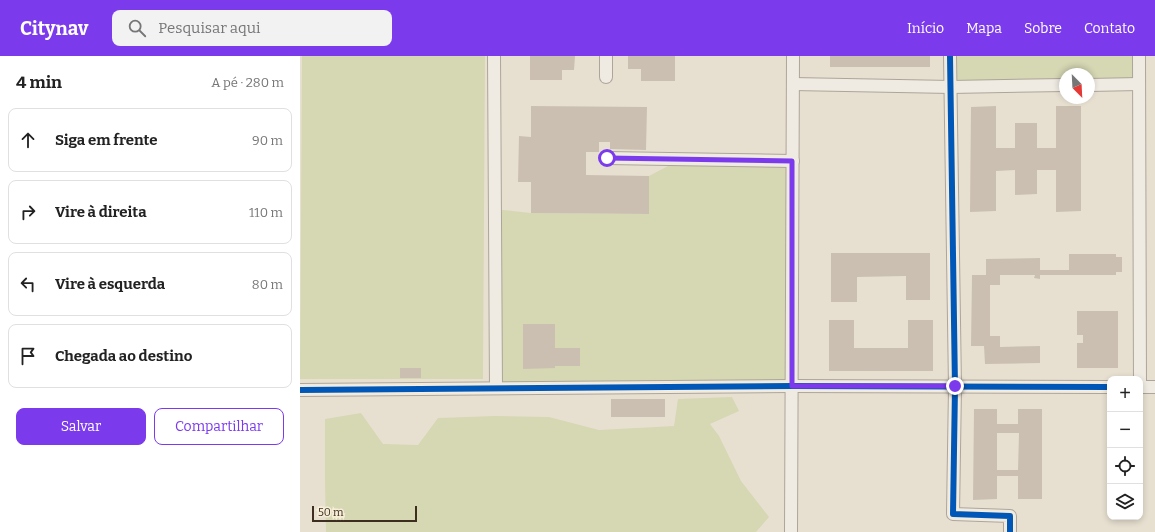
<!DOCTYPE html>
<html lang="pt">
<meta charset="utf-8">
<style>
:root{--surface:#fff;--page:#f2f2f2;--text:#222;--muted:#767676;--line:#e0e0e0;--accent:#7c3aed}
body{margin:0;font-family:Bitter,serif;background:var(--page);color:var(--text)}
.controls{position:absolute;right:12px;bottom:12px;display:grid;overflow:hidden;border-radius:8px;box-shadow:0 2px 6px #0003}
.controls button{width:36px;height:36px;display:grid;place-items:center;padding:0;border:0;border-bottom:1px solid var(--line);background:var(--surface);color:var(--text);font:20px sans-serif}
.compass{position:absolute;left:759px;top:12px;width:36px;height:36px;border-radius:50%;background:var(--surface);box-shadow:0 2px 6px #0003;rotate:156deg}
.scale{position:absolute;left:12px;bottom:10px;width:105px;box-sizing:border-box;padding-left:4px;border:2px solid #3d2e20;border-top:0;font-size:11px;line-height:14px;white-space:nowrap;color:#3d2e20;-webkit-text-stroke:3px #f7eed8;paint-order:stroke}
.stop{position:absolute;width:12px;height:12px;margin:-9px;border:3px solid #7c3aed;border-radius:50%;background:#fff}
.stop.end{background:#7c3aed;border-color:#fff;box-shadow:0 1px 4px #0008}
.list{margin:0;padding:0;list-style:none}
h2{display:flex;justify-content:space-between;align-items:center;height:52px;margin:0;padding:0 16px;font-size:17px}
h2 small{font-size:13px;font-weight:400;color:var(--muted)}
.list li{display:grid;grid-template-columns:26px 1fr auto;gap:12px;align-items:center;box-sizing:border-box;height:64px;margin:0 8px 8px;padding:0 8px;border:1px solid var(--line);border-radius:8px}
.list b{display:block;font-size:15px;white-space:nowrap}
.list em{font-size:13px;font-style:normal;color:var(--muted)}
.actions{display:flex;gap:8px;padding:12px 16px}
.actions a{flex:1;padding:9px 0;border:1px solid var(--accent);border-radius:8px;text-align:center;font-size:14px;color:var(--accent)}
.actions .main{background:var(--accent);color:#fff}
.icon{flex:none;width:22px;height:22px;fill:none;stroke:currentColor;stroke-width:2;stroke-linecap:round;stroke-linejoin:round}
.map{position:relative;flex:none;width:855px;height:476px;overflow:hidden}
header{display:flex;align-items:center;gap:24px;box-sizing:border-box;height:56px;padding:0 20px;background:var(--accent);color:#fff}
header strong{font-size:19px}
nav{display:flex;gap:22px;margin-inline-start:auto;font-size:14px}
.search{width:280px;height:36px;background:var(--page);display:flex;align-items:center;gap:10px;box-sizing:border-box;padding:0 14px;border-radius:8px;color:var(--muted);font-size:15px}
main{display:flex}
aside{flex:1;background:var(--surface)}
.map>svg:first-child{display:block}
.green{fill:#d6d7b3}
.building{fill:#cbbfb2;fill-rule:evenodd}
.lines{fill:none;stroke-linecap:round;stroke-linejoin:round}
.street-casing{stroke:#ada599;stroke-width:14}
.street{stroke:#efebe3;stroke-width:12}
.cycleway-casing{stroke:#f7eed8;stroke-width:8}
.cycleway{stroke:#0057b8;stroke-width:6}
.route{stroke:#7c3aed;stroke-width:5}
</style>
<header>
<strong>Citynav</strong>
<div class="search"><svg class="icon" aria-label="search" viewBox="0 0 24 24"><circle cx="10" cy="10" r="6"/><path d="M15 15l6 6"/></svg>Pesquisar aqui</div>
<nav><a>Início</a><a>Mapa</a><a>Sobre</a><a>Contato</a></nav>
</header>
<main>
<aside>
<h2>4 min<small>A pé · 280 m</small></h2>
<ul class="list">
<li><svg class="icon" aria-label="ahead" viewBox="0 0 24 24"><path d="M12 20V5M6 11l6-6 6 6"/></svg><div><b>Siga em frente</b></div><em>90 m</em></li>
<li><svg class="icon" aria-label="right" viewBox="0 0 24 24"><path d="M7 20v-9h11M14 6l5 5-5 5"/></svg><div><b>Vire à direita</b></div><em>110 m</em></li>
<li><svg class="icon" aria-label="left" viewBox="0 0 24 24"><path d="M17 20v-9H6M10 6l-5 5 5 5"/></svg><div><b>Vire à esquerda</b></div><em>80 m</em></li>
<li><svg class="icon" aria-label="arrive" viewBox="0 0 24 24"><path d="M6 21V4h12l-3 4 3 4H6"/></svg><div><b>Chegada ao destino</b></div></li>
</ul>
<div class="actions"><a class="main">Salvar</a><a>Compartilhar</a></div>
</aside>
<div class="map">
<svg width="855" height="476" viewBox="0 0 855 476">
<rect width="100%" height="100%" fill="#e7e0d1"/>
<g class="green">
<path d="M2,0H185L183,323H0Z"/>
<path d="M650,0H839V28L789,29V18H765V29L651,31Z"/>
<path d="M486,105L492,330L196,332L195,153L231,157L348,158L349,120L368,110Z"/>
<path d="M432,341L439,355L410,368L419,380L441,425L469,461L456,476H26L25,424V363L61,357L83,388L118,389L138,362L195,360L249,361L299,374L374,370L378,343Z"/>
</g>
<g class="building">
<path d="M230,0H275L274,14H262V24H230Z"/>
<path d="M328,0H375V25H341V13H328Z"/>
<rect x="530" y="0" width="100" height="11"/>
<path d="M231,50L347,51L346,94L310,93V86H299V96H286V119L349,120V158L231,157V126H218L219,80L231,81Z"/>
<path d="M696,50V92H715V67H737V92H756V50H781V155L756,156V114H737V138L715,139V114L696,115V155L670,156L671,51Z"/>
<path d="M531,197H630V244H606V220L557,221V246H531Z"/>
<path d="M769,198H816V201H822V216H816V219H740V223L734,222L735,219H700V229H690V280H700V291L740,290V307L685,308L684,290H671L672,219H686V203L740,202V214H769Z"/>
<path d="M777,255H818V312H777V287H783V279H777Z"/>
<path d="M529,264H554V292H608V264H633V315H529Z"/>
<path d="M223,268H255V292H280V310H255V312L223,313Z"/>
<rect x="100" y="312" width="21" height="10"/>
<rect x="311" y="343" width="54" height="18"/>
<path d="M674,353H697V368H718V353H742V443H718V420H697V443L673,444ZM697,377H719L718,414H697Z"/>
</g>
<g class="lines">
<defs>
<g id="street">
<path d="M194,0L196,332"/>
<path d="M306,0V21"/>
<path d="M650,0L655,331L653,458L710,460V476"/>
<path d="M839,0L840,331"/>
<path d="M493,28L651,31L765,29"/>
<path d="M789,29L839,28"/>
<path d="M307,102L493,105"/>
<path d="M840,331H855"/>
<path d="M0,334L492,330L810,331"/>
<path d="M491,476L493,0"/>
</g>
</defs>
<use href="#street" class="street-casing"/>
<use href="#street" class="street"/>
<defs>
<g id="cycleway">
<path d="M650,0L655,331L653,458L710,460V476"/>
<path d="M0,334L492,330L810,331"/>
</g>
</defs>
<use href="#cycleway" class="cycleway-casing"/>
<use href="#cycleway" class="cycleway"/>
</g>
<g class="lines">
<path class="route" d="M307,102L492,105V330H655"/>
</g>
</svg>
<div class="controls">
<button>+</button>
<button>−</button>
<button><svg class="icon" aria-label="locate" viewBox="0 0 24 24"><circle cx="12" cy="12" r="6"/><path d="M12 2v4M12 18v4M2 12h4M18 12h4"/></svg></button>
<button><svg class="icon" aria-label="layers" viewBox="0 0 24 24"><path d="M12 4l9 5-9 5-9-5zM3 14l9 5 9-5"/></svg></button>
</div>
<svg class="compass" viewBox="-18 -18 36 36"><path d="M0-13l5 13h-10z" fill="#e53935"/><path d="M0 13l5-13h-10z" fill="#767676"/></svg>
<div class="scale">50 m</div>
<div class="stop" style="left:307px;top:102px"></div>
<div class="stop end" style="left:655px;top:330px"></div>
</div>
</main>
